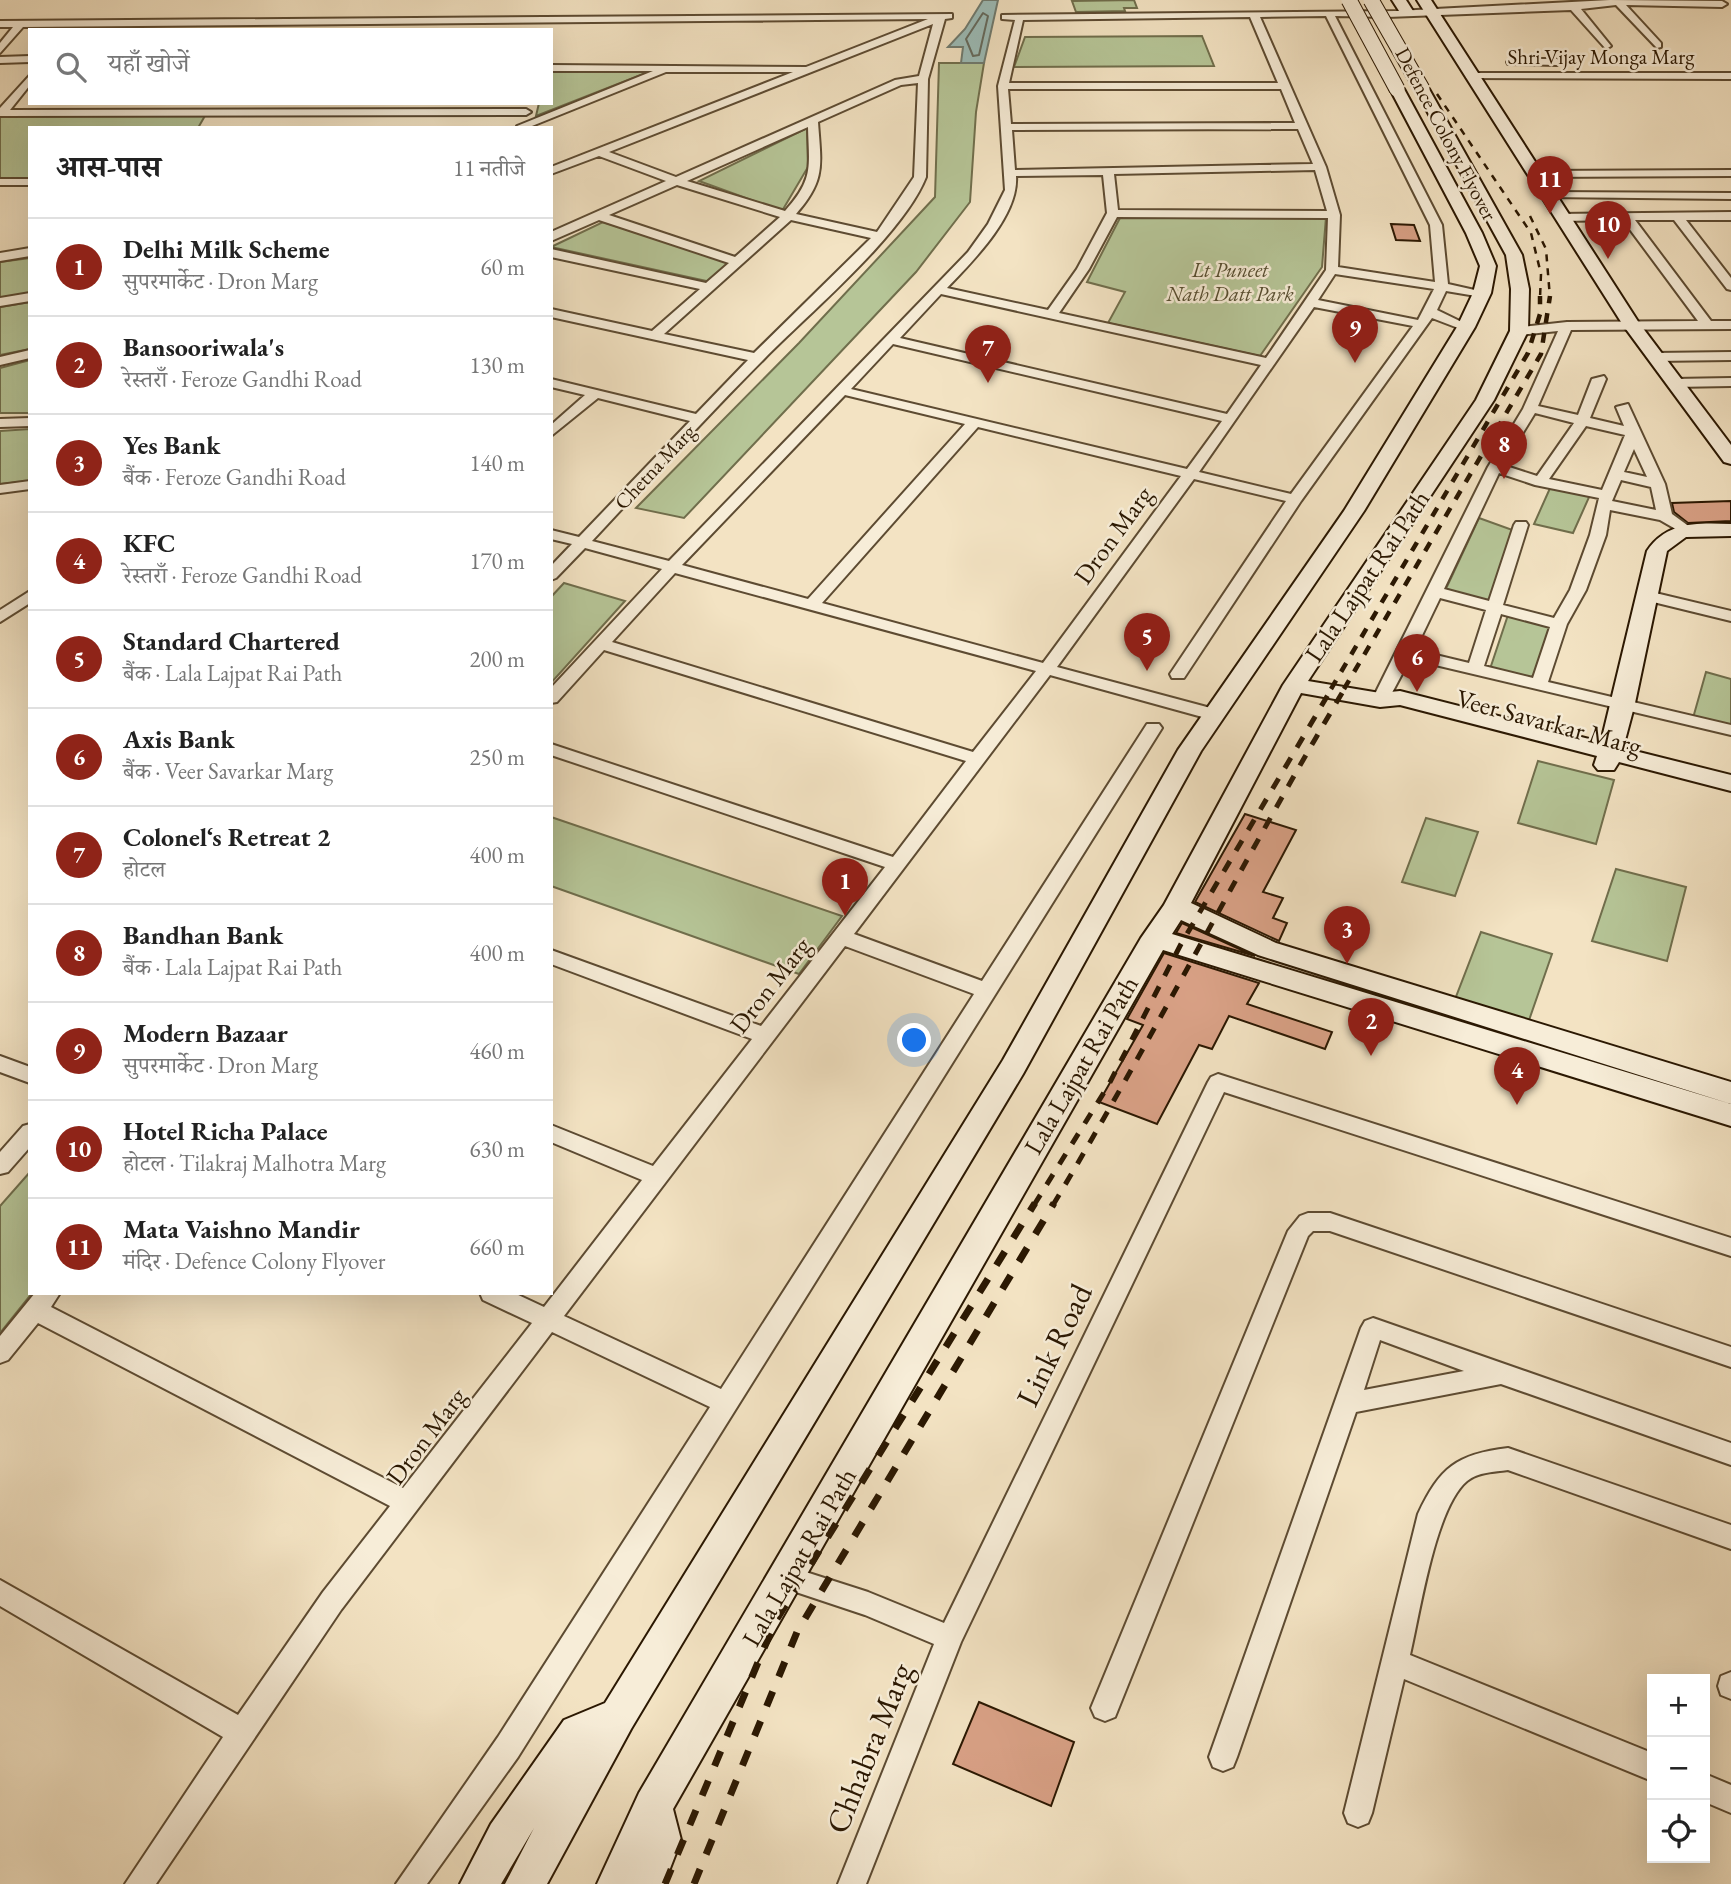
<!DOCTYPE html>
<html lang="hi">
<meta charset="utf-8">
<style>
:root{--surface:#fff;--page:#f6f6f6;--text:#222;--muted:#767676;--line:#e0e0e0;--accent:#8f2418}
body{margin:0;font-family:"EB Garamond","Noto Serif Devanagari",serif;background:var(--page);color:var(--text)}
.controls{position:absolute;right:21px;bottom:21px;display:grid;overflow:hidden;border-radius:0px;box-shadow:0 7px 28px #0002}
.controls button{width:63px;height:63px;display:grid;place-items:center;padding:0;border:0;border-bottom:2px solid var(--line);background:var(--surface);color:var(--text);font:35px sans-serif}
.you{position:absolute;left:915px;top:1041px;width:24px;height:24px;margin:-18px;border:5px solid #fff;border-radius:50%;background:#1a73e8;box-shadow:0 0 0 10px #1a73e833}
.badge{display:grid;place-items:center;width:46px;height:46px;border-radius:50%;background:var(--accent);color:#fff;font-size:23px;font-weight:700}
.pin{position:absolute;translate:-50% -58px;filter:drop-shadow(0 2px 4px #0008)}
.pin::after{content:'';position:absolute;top:37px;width:24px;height:21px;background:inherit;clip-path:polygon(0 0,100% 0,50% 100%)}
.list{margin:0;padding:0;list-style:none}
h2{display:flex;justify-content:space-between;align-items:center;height:91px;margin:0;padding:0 28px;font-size:30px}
h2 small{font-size:23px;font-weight:400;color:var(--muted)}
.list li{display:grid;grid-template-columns:46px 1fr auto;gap:21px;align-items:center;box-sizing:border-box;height:98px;padding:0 28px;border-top:2px solid var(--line)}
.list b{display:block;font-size:26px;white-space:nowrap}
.list p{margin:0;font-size:23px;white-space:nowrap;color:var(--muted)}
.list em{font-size:23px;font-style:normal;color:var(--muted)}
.icon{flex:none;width:38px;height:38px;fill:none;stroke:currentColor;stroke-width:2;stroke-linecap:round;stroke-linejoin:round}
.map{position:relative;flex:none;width:1731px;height:1884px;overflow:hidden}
.search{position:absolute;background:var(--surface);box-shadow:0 7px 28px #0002;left:28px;top:28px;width:525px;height:77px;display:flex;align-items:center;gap:18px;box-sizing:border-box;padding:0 24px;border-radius:0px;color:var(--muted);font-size:26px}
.panel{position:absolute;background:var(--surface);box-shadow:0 7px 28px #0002;left:28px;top:126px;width:525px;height:1169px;border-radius:0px}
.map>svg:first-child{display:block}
.green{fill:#b6c597;stroke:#706e4c;stroke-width:2}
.water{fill:#9cbdb9;stroke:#6f7b70;stroke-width:2}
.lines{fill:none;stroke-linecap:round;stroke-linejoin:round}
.shore{stroke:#646a5e;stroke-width:2}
.building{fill:#d9a186;stroke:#2b1802;stroke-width:2}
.street-casing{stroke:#5d4b32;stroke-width:4}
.secondary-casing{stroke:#2b1802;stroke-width:4}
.street{fill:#f7edd8;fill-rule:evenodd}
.secondary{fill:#f7edd8;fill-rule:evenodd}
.rail-far3{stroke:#2b1802;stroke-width:2.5;stroke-dasharray:7 7;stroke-linecap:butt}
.rail-far2{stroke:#2b1802;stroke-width:4.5;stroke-dasharray:10 10;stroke-linecap:butt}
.rail-far1{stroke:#2b1802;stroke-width:5;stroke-dasharray:12 12;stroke-linecap:butt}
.rail{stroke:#2b1802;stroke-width:7;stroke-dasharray:16 16;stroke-linecap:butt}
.secondary-bridge-casing{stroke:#2b1802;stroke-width:17;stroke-linecap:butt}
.secondary-bridge{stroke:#f7edd8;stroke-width:15}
.labels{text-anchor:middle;stroke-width:5;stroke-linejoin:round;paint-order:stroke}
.far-street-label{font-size:21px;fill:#2b1802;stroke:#f7edd8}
.far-park-label{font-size:21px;font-style:italic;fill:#554c2f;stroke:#f7edd8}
.street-label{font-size:26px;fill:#2b1802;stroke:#f7edd8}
.near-street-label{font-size:32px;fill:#2b1802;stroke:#f7edd8}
</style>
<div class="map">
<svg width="1731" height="1884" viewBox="0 0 1731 1884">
<rect width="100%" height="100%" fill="#f3e3c3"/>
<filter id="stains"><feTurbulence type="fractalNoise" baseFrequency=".00286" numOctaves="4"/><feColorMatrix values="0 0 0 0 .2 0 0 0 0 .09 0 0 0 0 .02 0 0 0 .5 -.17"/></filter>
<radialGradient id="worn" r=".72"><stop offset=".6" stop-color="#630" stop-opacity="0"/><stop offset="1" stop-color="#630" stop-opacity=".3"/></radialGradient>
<g class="green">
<path d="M1134,0L1137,8H1124L1125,11L1076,12L1072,1Z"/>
<path d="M1202,36L1214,66L1014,67L1025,37Z"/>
<path d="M939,63H984L976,112L970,202L916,272L684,518L636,508L799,343L935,197Z"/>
<path d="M551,71H651L536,116L539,103H551Z"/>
<path d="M206,114L198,128H30V179H0V116Z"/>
<path d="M807,128L808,167L782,211L699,181Z"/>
<path d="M1122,214L1326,217L1322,267L1260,356L1108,323L1125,292L1087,282Z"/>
<path d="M603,222L731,263L711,282L551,247Z"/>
<path d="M30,258V294L0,298V262Z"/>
<path d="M30,302V349L0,355V307Z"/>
<path d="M30,360V413H0V368Z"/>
<path d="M30,429V481L0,484V431Z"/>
<path d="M1551,486L1590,495L1573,533L1534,524Z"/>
<path d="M1479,518L1518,532L1522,545L1498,606L1444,593Z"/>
<path d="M564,583L625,601L551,683V597Z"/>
<path d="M1508,615L1556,625L1536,682L1489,672Z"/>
<path d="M1706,672L1731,679V728L1693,718Z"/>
<path d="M1538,761L1614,780L1596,844L1518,823Z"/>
<path d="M551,817L842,916L799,974L551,886Z"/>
<path d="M1426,818L1478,832L1455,896L1402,882Z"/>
<path d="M1616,869L1686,887L1667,961L1592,941Z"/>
<path d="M1481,932L1552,954L1527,1026L1454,1002Z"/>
<path d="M30,1172V1293H32L0,1333V1206Z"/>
</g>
<path class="water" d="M983,0H998L984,63H961L963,47H948L965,29Z"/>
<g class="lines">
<path class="shore" d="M983,13L988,16L979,55L973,56L966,39Z"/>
</g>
<g class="building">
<path d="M1391,224L1414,225L1420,241L1396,240Z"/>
<path d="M1731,501V521L1688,523L1674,512L1672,503Z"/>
<path d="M1245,814L1296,830L1263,892L1283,898L1273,918L1287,923L1279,941L1195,902Z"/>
<path d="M1182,923L1255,956L1176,933Z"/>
<path d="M1164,953L1259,983L1247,1004L1332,1032L1325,1049L1229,1016L1212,1049L1199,1045L1157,1124L1099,1102L1143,1025L1127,1019Z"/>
<path d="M979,1702L1074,1742L1051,1806L953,1764Z"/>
</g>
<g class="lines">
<defs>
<g id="street">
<path d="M1610,0L1722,1L1727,4L1722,7L1626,5L1661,43V47L1657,48L1616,5L1581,9L1611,46L1606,49L1571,10L1387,17L1335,16L1442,225L1448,284L1488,293L1482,297L1446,291L1437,310L1472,327L1466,331L1432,318L1301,501L1184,678H1172L1170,674L1286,501L1194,479L1057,667L1218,710L1220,714L1218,718H1206L1050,675L854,934L982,981L1147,724H1159L1162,728L518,1757L427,1884H396L498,1737L710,1407L552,1332L341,1610L156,1884H125L223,1737L0,1606V1580L238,1715L323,1592L390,1506L38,1323L8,1360L0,1363V1336L35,1293H60L51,1307L403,1488L532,1323L483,1300L480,1293H514L544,1307L642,1180L551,1142V1125L653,1166L752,1039L551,964V950L761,1026L885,867L551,755V744L893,857L966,761L604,650L557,702L551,703V688L662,569L585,548L556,578L551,580V566L572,544L551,539V530L579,537L690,421L598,398L551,436V425L585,395L551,387V379L696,414L748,360L551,317V309L652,331L700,289L551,257V249L706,283L729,263L599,220L551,241V232L666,181L599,156L551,174V167L793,72H666L527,128L517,126L653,71H551V65L806,67L928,19L23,27L0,53V43L13,27H0V21L952,14V18L945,19L928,79L926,177C903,235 809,313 764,359C705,418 649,480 592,541L669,561L968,252L988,224L1005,190L998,86L1015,20L1002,19V15L1397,11ZM1326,16L1430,225L1435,282L1338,267L1340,215L1326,167L1260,17ZM1250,17L1278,83H1009L1023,20ZM933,24L919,76L895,80L676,177L609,152ZM918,83L914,177L877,232L796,214C826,180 821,165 818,122L901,85ZM1008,89H1281L1295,123L1011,124ZM808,127C809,167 814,179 785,211L687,181ZM1298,129L1313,164L1015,170L1012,130ZM1315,170L1327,211L1118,210L1114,174ZM1103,175L1107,213L1077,269L1048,310L947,288C973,261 1019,215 1016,176ZM677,185L780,217L735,257L609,215ZM1117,217L1328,218L1326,270L1266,358L1059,313L1089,269ZM791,220L871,238L754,353L664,334ZM1335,274L1434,289L1418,320L1318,300ZM941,294L1261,365L1227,414L900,338ZM1314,307L1413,326L1291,494L1199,472ZM893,344L1222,421L1187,469L851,389ZM845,395L965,424L808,599L682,565ZM978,427L1181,476L1043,663L822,603ZM675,573L1036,671L973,752L612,642ZM845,946L974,994L721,1389L564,1316Z"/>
<path d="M30,56V62L0,63V57Z"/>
<path d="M1512,59H1557L1562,62L1557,65L1508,64L1507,62Z"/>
<path d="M1471,73H1731V79L1467,78L1466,76Z"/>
<path d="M30,75V85L10,110L526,109L531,112L526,115L0,116V108Z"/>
<path d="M1731,170V176L1537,177L1531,174L1537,171Z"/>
<rect x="0" y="179" width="30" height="6"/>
<path d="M1548,192L1731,193V199L1544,197V193Z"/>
<path d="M1731,212V220H1686L1731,278V290L1727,289L1674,220H1635L1711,321H1731V329L1571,330L1538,406L1578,415L1592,379L1604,376L1606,379L1590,418L1624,426L1616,407L1628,404L1665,484L1672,514L1694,530L1686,535L1660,520L1610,510L1606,535L1586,590L1567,624L1548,682L1731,725V735L1410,659L1386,704H1374L1372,700L1488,467L1523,409L1558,331L1519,335L1514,334V328L1567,322L1698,321L1623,220L1561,221L1557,220V214ZM1535,413L1574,423L1537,476L1503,465ZM1586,426L1625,435L1602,490L1549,479ZM1634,449L1647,477L1624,472ZM1499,473L1535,485L1599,498L1590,535L1570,590L1554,618L1503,605L1528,525L1526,522H1516L1514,525L1489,601L1444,589ZM1621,480L1651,487L1656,510L1612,501ZM1440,598L1486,610L1469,663L1415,650ZM1501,614L1550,627L1533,678L1484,666Z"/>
<path d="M30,248V256L0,261V253Z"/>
<path d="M30,293V301L0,306V298Z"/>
<path d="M30,350V358L0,365V357Z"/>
<path d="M1731,352V360L1655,361L1648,357L1655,353Z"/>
<path d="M1731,378V386L1674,387L1667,383L1674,379Z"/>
<path d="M30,418V426L0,427V419Z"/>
<path d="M30,481V489L0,493V485Z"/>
<path d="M30,591V603L0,622V610Z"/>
<path d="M1647,591L1731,611V621L1641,599V593Z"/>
<path d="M0,1056L30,1067V1083L0,1072Z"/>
<path d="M1218,1074L1731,1238V1256L1224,1092L961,1642L866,1884H838L934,1644L865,1615L778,1586L774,1578L778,1570L787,1566L868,1592L944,1623L1208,1082L1211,1077Z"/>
<path d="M30,1124V1147L8,1172L0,1174V1152L23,1126Z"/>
<path d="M1308,1213H1330L1731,1347V1367L1330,1231H1313L1308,1236L1115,1717L1105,1721L1095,1717L1091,1708L1288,1231L1300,1216Z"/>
<path d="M1373,1318L1731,1443V1465L1501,1384L1356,1412L1237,1757L1233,1767L1223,1771L1213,1767L1209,1757L1361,1328L1365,1321ZM1380,1340L1464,1371L1364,1390Z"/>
<path d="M1508,1448L1731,1525V1549L1508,1470C1494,1472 1478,1472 1467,1481C1435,1508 1420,1613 1410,1655L1652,1753V1781L1404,1679L1372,1813L1368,1823L1358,1827L1348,1823L1344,1813L1418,1514C1440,1467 1457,1454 1508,1448Z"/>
<path d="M1731,1672V1699L1721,1695L1718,1686L1721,1676Z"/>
<path d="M1705,1774L1731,1785V1813L1705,1802Z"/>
</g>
<g id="secondary">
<path d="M1392,0H1406L1413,11L1401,14Z"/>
<path d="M1417,0H1431L1639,323L1731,445V464L1724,462L1623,325Z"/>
<path d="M1397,85L1404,89L1482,233L1496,266L1491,293L1475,327L1364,511L1201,751L1023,1074L631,1729L547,1884H505L534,1828L501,1884H460L491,1824L564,1720L605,1703L1003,1060L1178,750L1344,511L1457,327L1473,293L1480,266L1466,233L1390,89Z"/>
<path d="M1422,85L1429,89L1522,255L1529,289L1528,331L1494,400L1308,681L1380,693L1400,691L1601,742L1647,551C1667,521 1698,523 1731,524V536L1686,537L1667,551L1635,703L1623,748L1731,775V791L1619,762L1614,770H1598L1594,765L1597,756L1400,705L1380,707L1301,693L1191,903L1276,943L1731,1082V1104L1258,955L1181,920L1172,934L1731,1104V1126L1163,950L673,1809L681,1840L664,1884H597L639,1793L1141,938L1164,905L1283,685L1476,400L1510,331L1511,289L1506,255L1415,89Z"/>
</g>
</defs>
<use href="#street" class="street-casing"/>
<use href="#secondary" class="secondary-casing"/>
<use href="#street" class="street"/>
<use href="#secondary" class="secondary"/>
<g class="rail-far3">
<path d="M1437,94L1531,233L1541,274L1540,298"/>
<path d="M1530,216L1546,249L1550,298"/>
</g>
<g class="rail-far2">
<path d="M1331,689L1528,353L1540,314V296"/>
<path d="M1344,689L1541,354L1550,296"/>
</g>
<g class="rail-far1">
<path d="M1034,1205L1108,1086L1181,944L1332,688"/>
<path d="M1053,1205C1155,1035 1244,858 1345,688"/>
</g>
<g class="rail">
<path d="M665,1884L775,1622L1035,1203"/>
<path d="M694,1884L797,1632L1054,1203"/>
</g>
<defs>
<g id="secondary-bridge">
<path d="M1349,0L1397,89"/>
<path d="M1371,0L1422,89"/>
</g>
</defs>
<use href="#secondary-bridge" class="secondary-bridge-casing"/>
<use href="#secondary-bridge" class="secondary-bridge"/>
</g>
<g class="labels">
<g class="far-street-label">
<text x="1601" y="64">Shri Vijay Monga Marg</text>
<text transform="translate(1446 134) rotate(62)" y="7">Defence Colony Flyover</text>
<text transform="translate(655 467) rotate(-47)" y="7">Chetna Marg</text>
</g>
<g class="far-park-label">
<text x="1230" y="277">Lt Puneet<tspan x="1230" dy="24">Nath Datt Park</tspan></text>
</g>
<g class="street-label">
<text transform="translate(1113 535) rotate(-54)" y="9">Dron Marg</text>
<text transform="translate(1367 576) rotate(-56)" y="9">Lala Lajpat Rai Path</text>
<text transform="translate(1549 722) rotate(15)" y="9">Veer Savarkar Marg</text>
<text transform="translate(770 985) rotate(-52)" y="9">Dron Marg</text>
<text transform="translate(1081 1065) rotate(-60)" y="9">Lala Lajpat Rai Path</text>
<text transform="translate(426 1436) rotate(-53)" y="9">Dron Marg</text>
<text transform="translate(799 1557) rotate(-60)" y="9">Lala Lajpat Rai Path</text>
</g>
<g class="near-street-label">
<text transform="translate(1054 1345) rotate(-64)" y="11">Link Road</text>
<text transform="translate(869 1748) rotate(-68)" y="11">Chhabra Marg</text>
</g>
</g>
<rect width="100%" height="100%" filter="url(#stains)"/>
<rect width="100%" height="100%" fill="url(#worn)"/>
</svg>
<div class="controls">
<button>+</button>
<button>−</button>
<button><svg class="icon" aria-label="locate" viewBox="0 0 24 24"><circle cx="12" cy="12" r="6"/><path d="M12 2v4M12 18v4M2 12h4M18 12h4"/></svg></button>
</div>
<div class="you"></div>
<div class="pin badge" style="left:845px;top:916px">1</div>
<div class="pin badge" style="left:1371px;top:1056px">2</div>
<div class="pin badge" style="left:1347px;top:964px">3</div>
<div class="pin badge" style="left:1517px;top:1105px">4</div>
<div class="pin badge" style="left:1147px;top:671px">5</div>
<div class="pin badge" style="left:1417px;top:692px">6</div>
<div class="pin badge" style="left:988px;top:383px">7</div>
<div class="pin badge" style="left:1504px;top:479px">8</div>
<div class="pin badge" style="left:1355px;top:363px">9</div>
<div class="pin badge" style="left:1608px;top:259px">10</div>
<div class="pin badge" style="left:1550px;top:214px">11</div>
<div class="search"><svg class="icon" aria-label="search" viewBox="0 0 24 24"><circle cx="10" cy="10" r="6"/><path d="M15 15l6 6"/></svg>यहाँ खोजें</div>
<section class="panel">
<h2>आस-पास<small>11 नतीजे</small></h2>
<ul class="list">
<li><span class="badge">1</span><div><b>Delhi Milk Scheme</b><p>सुपरमार्केट · Dron Marg</p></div><em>60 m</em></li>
<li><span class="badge">2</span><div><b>Bansooriwala's</b><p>रेस्तराँ · Feroze Gandhi Road</p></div><em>130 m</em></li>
<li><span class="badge">3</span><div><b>Yes Bank</b><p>बैंक · Feroze Gandhi Road</p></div><em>140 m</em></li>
<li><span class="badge">4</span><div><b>KFC</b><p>रेस्तराँ · Feroze Gandhi Road</p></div><em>170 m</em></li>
<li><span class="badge">5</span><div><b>Standard Chartered</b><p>बैंक · Lala Lajpat Rai Path</p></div><em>200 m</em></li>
<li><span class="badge">6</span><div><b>Axis Bank</b><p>बैंक · Veer Savarkar Marg</p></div><em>250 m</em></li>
<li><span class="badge">7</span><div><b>Colonel‘s Retreat 2</b><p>होटल</p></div><em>400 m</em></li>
<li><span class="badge">8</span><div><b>Bandhan Bank</b><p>बैंक · Lala Lajpat Rai Path</p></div><em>400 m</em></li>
<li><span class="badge">9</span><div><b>Modern Bazaar</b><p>सुपरमार्केट · Dron Marg</p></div><em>460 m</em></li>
<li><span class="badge">10</span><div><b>Hotel Richa Palace</b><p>होटल · Tilakraj Malhotra Marg</p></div><em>630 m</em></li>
<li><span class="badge">11</span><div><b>Mata Vaishno Mandir</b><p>मंदिर · Defence Colony Flyover</p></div><em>660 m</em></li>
</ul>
</section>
</div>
